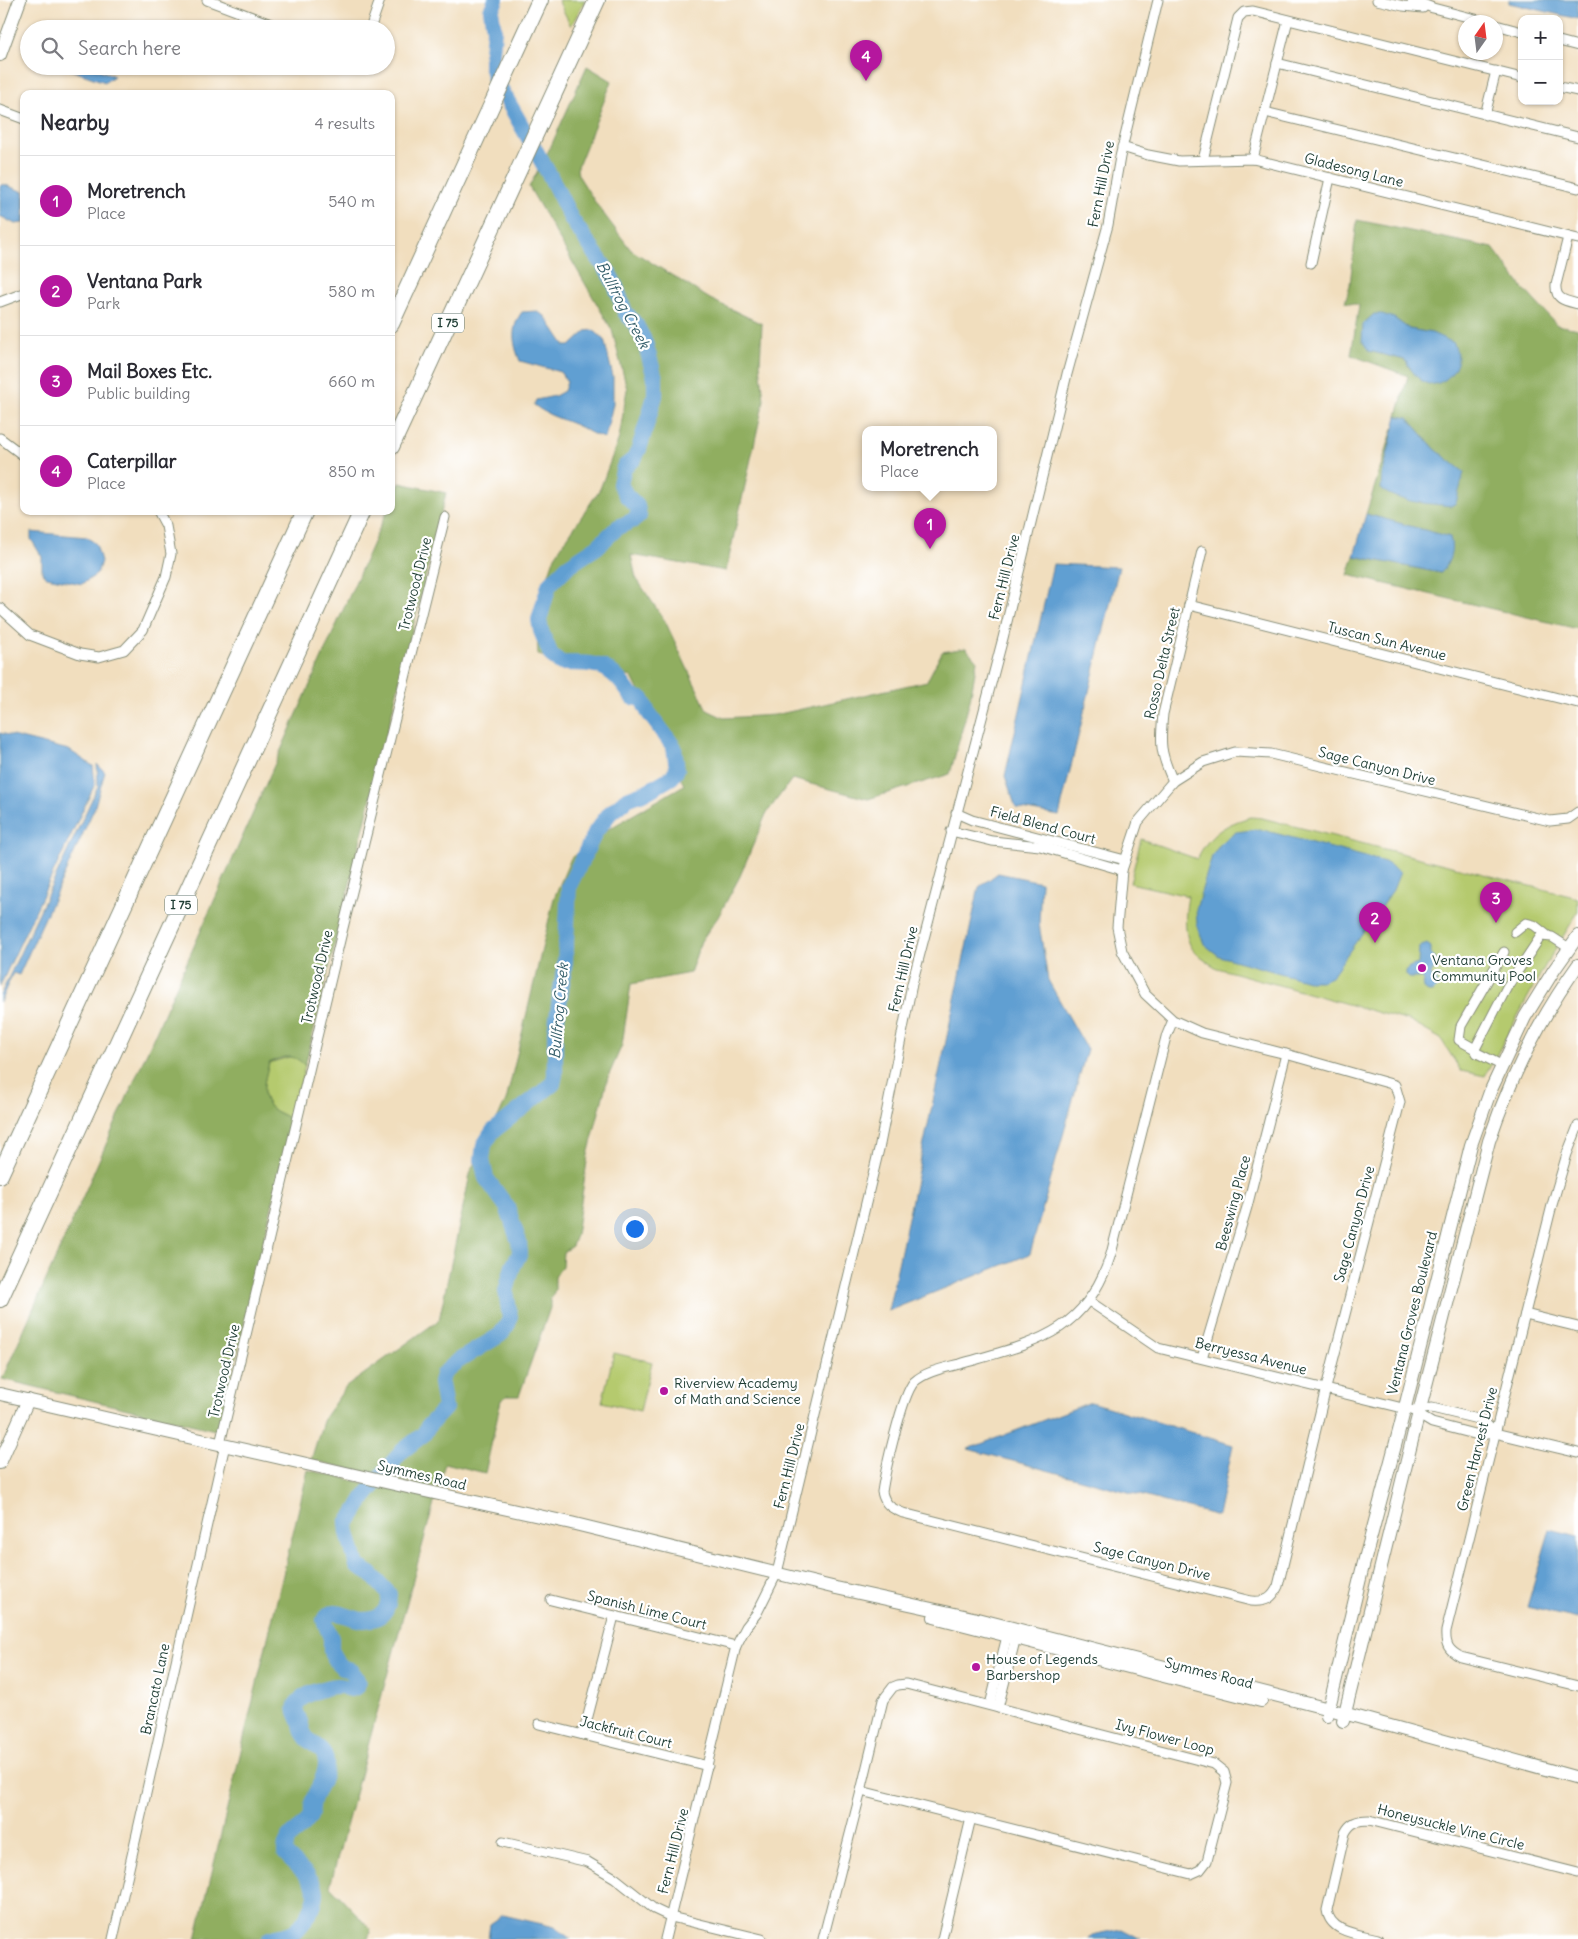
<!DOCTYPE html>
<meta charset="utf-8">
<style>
:root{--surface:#fff;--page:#f7f7f7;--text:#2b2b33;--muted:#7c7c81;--line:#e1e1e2;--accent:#b5179e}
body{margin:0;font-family:Delius,sans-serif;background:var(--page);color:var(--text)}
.controls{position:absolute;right:15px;top:15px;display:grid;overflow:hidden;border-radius:10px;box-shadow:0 1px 4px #0004}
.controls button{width:45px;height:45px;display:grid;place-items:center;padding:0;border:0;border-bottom:1px solid var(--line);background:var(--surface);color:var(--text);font:25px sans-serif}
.compass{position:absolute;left:1458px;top:15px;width:45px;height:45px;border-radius:50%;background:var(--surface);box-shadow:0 1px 4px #0004;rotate:14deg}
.you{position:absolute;left:634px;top:1228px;width:18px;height:18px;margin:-12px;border:4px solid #fff;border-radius:50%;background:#1a73e8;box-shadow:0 0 0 8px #1a73e833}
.badge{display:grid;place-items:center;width:32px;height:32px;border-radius:50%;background:var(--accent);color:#fff;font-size:16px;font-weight:700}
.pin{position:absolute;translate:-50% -41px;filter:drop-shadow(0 1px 2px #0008)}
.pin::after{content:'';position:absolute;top:26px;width:18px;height:15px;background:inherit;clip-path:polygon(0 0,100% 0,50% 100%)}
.popup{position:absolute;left:862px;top:426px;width:135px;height:65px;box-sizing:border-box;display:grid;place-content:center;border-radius:10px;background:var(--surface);filter:drop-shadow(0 1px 4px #0005);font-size:16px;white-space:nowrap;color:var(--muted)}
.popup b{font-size:19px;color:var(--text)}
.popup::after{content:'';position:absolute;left:50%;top:100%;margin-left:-10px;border:10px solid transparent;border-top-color:var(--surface)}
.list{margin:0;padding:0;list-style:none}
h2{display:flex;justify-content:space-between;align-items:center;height:65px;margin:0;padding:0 20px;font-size:21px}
h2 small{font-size:16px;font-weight:400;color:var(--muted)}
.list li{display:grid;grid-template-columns:32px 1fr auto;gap:15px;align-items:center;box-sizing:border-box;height:90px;padding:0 20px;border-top:1px solid var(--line)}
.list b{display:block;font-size:19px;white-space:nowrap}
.list p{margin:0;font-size:16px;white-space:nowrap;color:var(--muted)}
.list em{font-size:16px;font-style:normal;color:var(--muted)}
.icon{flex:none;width:28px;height:28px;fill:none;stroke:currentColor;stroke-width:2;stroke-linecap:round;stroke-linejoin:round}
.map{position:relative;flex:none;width:1578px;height:1939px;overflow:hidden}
.search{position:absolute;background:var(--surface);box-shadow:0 1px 4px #0004;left:20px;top:20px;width:375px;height:55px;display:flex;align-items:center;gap:12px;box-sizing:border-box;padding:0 18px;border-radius:28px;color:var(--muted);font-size:19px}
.panel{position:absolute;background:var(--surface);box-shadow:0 1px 4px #0004;left:20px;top:90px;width:375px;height:425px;border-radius:10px}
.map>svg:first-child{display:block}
.green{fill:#b5ca6e;stroke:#6a8451}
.forest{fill:#90ae61;stroke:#58764a;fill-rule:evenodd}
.water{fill:#609fd2;stroke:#406e83}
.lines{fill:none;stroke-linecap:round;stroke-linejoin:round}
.river{stroke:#609fd2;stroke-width:16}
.street-casing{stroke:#888e79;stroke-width:11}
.secondary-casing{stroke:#888e79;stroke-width:14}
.highway-casing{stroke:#888e79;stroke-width:18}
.street{stroke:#fff;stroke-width:9}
.secondary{stroke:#fff;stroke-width:12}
.highway{stroke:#fff;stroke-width:16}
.poi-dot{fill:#b5179e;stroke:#fff;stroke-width:2}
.labels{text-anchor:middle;stroke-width:4.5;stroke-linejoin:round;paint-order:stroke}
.shield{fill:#fff;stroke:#627771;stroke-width:1}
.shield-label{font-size:12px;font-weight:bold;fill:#1f3d34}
.street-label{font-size:14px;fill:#1f3d34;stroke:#fff}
.poi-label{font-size:14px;fill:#1f3d34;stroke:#fff;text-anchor:start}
.water-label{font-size:15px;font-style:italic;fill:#365f6b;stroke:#fff}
</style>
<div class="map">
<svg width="1578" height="1939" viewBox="0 0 1578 1939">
<rect width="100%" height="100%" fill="#fff"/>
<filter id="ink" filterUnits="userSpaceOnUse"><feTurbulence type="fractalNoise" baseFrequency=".02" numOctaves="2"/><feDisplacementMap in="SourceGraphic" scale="10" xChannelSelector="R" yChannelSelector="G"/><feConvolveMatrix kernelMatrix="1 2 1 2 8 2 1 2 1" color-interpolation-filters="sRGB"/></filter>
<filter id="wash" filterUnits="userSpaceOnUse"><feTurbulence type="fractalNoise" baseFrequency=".0096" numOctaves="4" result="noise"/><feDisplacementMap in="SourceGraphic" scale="20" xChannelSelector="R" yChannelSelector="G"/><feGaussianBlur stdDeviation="1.12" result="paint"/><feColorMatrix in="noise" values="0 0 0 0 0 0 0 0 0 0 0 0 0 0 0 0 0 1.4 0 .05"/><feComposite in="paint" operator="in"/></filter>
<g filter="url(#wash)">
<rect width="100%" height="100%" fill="#f1debe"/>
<g class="green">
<path d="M558,0H585L571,26Z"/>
<path d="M1251,817L1262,818L1578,898V912L1545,966L1485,1076L1461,1071L1441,1039L1409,1021L1217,968C1211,964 1203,960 1197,954C1182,941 1185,913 1188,896L1130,883L1141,839L1197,859C1209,834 1225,824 1251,817Z"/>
<path d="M289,1057L299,1059L305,1066L292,1121C287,1116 280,1114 275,1111C257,1099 265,1078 269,1063Z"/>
<path d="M614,1353L652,1362L640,1411L602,1402Z"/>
</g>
<g class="forest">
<path d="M587,66L612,81L577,169L578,175L597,205L631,250L710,299L762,324L760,364L764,400L726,571L631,555L636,578L665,621L707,710L724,718L775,715L927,681L942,652L966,648L977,661L970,700L950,774L868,799L792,779L766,814L740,876L718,917L701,941L690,973L631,984L622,1045L608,1077L588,1155L576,1235L572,1246L563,1252L562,1266L555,1277V1290L550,1300V1308L519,1396H507L501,1400L485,1473L445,1463L438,1489L311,1460L324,1418L346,1387L439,1320L471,1170L506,1101L554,898L571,858L607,830L684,785L632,677L538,655L537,629L540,600L555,556L600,489L619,438L627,389L612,330L529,187L551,146Z"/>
<path d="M1357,220L1493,248L1523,288L1557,325L1578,329V629L1348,575L1354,556L1441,573L1450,537L1366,514L1393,428L1382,476L1463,472L1435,449L1408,418L1397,416L1408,376L1351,355L1359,305L1345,302L1350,285ZM1394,318L1409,329L1432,333L1411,370L1405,360L1369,351Z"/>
<path d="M400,483L446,493L305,1066C294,1053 284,1056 269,1063C265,1079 257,1099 275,1111C280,1114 287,1116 292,1121L219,1431L2,1379L387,511H391V502Z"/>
<path d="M308,1470L435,1499L330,1886L371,1929L368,1939H196Z"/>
</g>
<g class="water">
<path d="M1509,0H1578V19L1509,3Z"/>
<path d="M59,66H90L114,76L105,82Z"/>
<path d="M3,184L24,192V223L15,224L0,216V186Z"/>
<path d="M536,311L545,316L565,346H570L586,331L593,330L604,339L613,377V404L605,438C595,436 588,431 580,427C563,419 550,417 534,405L536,400L555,396L564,391L567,382L560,372L520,361C513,344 510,328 522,312Z"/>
<path d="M1374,314H1382L1394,318L1409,329L1432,333L1454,343C1455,348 1458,354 1458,358C1457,372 1443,386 1429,384C1418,382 1410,368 1405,360L1369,351L1362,341L1363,324Z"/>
<path d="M1397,416L1408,418L1435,449L1464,472L1456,503L1451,506C1428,503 1399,503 1381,489L1382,476Z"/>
<path d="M1366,514L1450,537C1454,551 1450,562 1441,573L1354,556Z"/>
<path d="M31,532L87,537L96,544L101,561L97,574L82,584L47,577L42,573V557L31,539Z"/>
<path d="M1053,564L1119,567L1059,816L1016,808L1005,776Z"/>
<path d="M0,733L69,750L93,766L95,784L0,986Z"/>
<path d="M97,764L105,772L94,809L19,975L13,973L0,1002V996L98,786Z"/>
<path d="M1259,829L1385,862L1400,872L1393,890L1331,977L1322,981H1308L1219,956L1204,944L1197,925L1196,909L1212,856L1221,843L1236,832Z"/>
<path d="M998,873L1041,882L1039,924L1048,980L1087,1049L1030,1254L888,1311L979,887Z"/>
<path d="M1427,944L1431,947V954C1440,961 1437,965 1431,974L1432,977L1437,981V988L1433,992H1428L1424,989L1423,980L1419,978H1409L1406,975V971L1409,967L1418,964L1419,947Z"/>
<path d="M1091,1402L1233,1445L1218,1516L968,1449Z"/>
<path d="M1550,1529L1578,1536V1619L1527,1607Z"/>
<path d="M503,1915L555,1927L571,1939H488L490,1924Z"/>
<path d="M1122,1929L1141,1939H1088L1092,1935Z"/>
</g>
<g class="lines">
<path class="river" d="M269,1939C276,1936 284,1936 291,1933C303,1928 320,1900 315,1888C310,1874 294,1864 285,1853C285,1832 299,1834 308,1820C313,1813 311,1805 314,1798C318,1787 327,1775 326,1762C325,1747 313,1747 306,1737C301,1731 302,1725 299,1719C297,1714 294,1710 296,1705C300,1695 329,1685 340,1686C343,1686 347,1688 351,1689L357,1687L358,1681L351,1670L343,1668L337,1662L331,1652V1638L324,1620C331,1604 352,1620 363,1620C381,1620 389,1611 389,1594L371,1574L357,1566L348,1533L347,1523C357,1513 357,1509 364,1498L401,1452L424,1434L428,1426L445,1408L441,1383L443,1374L458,1361L500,1335L508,1324L510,1317L506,1291L513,1266L520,1253L519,1242L507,1207L486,1178L482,1160L484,1145L493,1131L553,1084L555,1075V1032L565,962L569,886L596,831L610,813L627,799L648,791L672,777L677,769L674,747L648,712L642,699L632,697C610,663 599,663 561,663L551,655L541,631L539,620L549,585L568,566L597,547L618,527L634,520L639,516L637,506L626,495L620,484L624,467L634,459L639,449L655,396V378L645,342L636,325L625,312L616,287L609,273L572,220L550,176L494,77L491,64L494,30L491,10L496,0"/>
</g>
</g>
<g filter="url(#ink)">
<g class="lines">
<defs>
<g id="street">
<path d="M207,0L284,29"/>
<path d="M1377,0L1403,6L1423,8"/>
<path d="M1412,0L1433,8L1487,22"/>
<path d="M1496,25L1522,32"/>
<path d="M370,29L380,0"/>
<path d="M1559,41L1578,46"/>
<path d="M1277,63L1578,137"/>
<path d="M1559,87L1578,91"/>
<path d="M0,110L24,119"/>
<path d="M1265,112L1578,188"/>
<path d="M1485,115L1496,71"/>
<path d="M1122,147L1148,155L1179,161L1253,159L1578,239"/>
<path d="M1253,159L1288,20"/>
<path d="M1203,160L1238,18L1244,12L1253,11L1522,78"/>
<path d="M1568,237L1556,285C1555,300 1566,301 1578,304"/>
<path d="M1311,263L1330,178"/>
<path d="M0,302L24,293"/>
<path d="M0,438L24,456"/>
<path d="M1189,605L1578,703"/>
<path d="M0,608L30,635L80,654L99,657L124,650L143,630L166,577L171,554L166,526L158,511"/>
<path d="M1173,781C1160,753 1160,743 1163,714L1202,551"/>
<path d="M956,813L972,820L1125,860"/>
<path d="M951,831L992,841L1040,846L1122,870"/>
<path d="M1515,932L1526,923L1534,925L1548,936"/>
<path d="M1173,1020L1166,1037L1111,1254C1086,1335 1032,1343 960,1364C945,1368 926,1371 914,1382C902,1395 885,1472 882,1492C885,1505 891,1508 903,1513L1251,1601C1266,1602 1272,1599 1278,1586L1326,1388L1400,1102L1395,1085L1286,1054L1202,1033L1173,1020L1145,994L1122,951L1117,927L1122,870L1138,822L1173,781L1203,762L1235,752L1271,754L1550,821L1568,819L1578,812"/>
<path d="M1475,1049L1459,1040L1461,1026L1504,952"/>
<path d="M1501,1065L1477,1053L1475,1049L1507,987L1541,936L1552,937L1569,948"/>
<path d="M1578,1126L1567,1154L1552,1205L1446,1631C1445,1645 1449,1651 1461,1657L1578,1686"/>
<path d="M1089,1301L1158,1348L1419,1412L1422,1417L1432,1423L1478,1435L1495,1433L1578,1453"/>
<path d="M1525,1314L1578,1327"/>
<path d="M1202,1358L1247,1207L1286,1054"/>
<path d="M1419,1412L1424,1409L1432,1408L1482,1420L1495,1433"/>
<path d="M220,1444L342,932L445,517"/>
<path d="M551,1600L736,1646"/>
<path d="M906,1684L1214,1764L1224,1772L1227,1783L1207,1861L1200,1870L1191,1874L861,1791L883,1700L893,1687L898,1685Z"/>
<path d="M990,1705L1008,1632"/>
<path d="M998,1708L1017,1633"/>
<path d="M539,1724L708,1766"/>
<path d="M583,1735L614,1616"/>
<path d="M503,1842L588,1862L615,1878L654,1909L671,1917L762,1939"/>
<path d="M113,1939L225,1445"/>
<path d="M665,1939L736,1646L746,1627L757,1613L777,1573L879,1149L912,984L1003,638L1067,374L1108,225L1120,157L1158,0"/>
<path d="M823,1939L861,1791"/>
<path d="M942,1939L971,1818"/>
<path d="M1378,1939C1359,1934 1330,1933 1327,1910L1345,1833C1350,1823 1357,1820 1369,1820L1578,1873"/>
</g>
<g id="secondary">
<path d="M0,55L20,0"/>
<path d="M0,1394L416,1489L571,1523L836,1588L973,1618L1329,1709L1578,1778"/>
<path d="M0,1463L28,1400"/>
<path d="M934,1617L1261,1701"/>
<path d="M1327,1716L1362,1570L1400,1427L1471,1145L1490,1092L1525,1017L1554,970L1578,936"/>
<path d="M1343,1721L1415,1428L1489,1141C1510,1079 1540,1018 1578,965"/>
</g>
<g id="highway">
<path d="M391,324L540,0"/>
<path d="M391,447L597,0"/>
<path d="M0,1175L305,511"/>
<path d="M0,1299L362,511"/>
</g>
</defs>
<use href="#street" class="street-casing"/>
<use href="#secondary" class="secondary-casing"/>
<use href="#highway" class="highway-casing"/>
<use href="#street" class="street"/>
<use href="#secondary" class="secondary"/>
<use href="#highway" class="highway"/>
</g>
</g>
<g class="poi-dot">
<circle cx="1422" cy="968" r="5"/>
<circle cx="664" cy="1391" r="5"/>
<circle cx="976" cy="1667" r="5"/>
</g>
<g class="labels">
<g class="shield">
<rect x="432" y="313.5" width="32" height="19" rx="4"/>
<rect x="165" y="895.5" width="32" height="19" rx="4"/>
</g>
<g class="shield-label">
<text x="448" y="327">I 75</text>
<text x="181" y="909">I 75</text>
</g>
<g class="street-label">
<text transform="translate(1354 170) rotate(14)" y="5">Gladesong Lane</text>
<text transform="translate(1101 184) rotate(-79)" y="5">Fern Hill Drive</text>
<text transform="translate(1004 577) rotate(-76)" y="5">Fern Hill Drive</text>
<text transform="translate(415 584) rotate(-76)" y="5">Trotwood Drive</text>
<text transform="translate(1387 641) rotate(14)" y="5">Tuscan Sun Avenue</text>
<text transform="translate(1162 663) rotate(-77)" y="5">Rosso Delta Street</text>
<text transform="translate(1377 766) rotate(14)" y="5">Sage Canyon Drive</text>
<text transform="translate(1043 825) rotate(15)" y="5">Field Blend Court</text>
<text transform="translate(903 969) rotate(-77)" y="5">Fern Hill Drive</text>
<text transform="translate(317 977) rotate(-77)" y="5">Trotwood Drive</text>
<text transform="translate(1233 1203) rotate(-75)" y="5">Beeswing Place</text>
<text transform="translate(1354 1224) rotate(-75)" y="5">Sage Canyon Drive</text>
<text transform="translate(1412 1313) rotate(-76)" y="5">Ventana Groves Boulevard</text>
<text transform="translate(1251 1356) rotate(14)" y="5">Berryessa Avenue</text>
<text transform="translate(224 1371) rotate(-77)" y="5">Trotwood Drive</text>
<text transform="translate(1477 1449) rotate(-76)" y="5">Green Harvest Drive</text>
<text transform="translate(789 1466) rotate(-76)" y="5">Fern Hill Drive</text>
<text transform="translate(422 1475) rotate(13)" y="5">Symmes Road</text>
<text transform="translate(1152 1561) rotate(14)" y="5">Sage Canyon Drive</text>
<text transform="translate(647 1610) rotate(14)" y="5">Spanish Lime Court</text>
<text transform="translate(1209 1673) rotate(14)" y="5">Symmes Road</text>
<text transform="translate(155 1689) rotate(-78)" y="5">Brancato Lane</text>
<text transform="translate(626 1732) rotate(14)" y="5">Jackfruit Court</text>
<text transform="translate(1165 1737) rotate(15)" y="5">Ivy Flower Loop</text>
<text transform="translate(1451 1827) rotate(14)" y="5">Honeysuckle Vine Circle</text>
<text transform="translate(673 1851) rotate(-76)" y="5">Fern Hill Drive</text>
</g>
<g class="poi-label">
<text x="1432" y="965">Ventana Groves<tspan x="1432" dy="16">Community Pool</tspan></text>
<text x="674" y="1388">Riverview Academy<tspan x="674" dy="16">of Math and Science</tspan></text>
<text x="986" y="1664">House of Legends<tspan x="986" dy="16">Barbershop</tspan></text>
</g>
<g class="water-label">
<text transform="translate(623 305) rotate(62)" y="5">Bullfrog Creek</text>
<text transform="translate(559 1011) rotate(-85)" y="5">Bullfrog Creek</text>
</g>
</g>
</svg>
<div class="controls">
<button>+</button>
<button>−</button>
</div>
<svg class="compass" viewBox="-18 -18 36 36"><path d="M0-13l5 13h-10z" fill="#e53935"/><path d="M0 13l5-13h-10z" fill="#7c7c81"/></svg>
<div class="you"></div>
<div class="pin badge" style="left:930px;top:549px">1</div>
<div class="popup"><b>Moretrench</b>Place</div>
<div class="pin badge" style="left:1375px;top:943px">2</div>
<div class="pin badge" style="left:1496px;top:923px">3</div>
<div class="pin badge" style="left:866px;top:81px">4</div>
<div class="search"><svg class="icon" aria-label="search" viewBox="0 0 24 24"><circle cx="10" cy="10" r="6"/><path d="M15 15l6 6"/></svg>Search here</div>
<section class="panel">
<h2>Nearby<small>4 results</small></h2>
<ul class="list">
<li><span class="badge">1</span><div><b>Moretrench</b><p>Place</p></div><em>540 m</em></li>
<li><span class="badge">2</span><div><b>Ventana Park</b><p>Park</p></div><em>580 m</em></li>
<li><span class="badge">3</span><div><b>Mail Boxes Etc.</b><p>Public building</p></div><em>660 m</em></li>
<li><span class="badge">4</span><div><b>Caterpillar</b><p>Place</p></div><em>850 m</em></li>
</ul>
</section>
</div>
